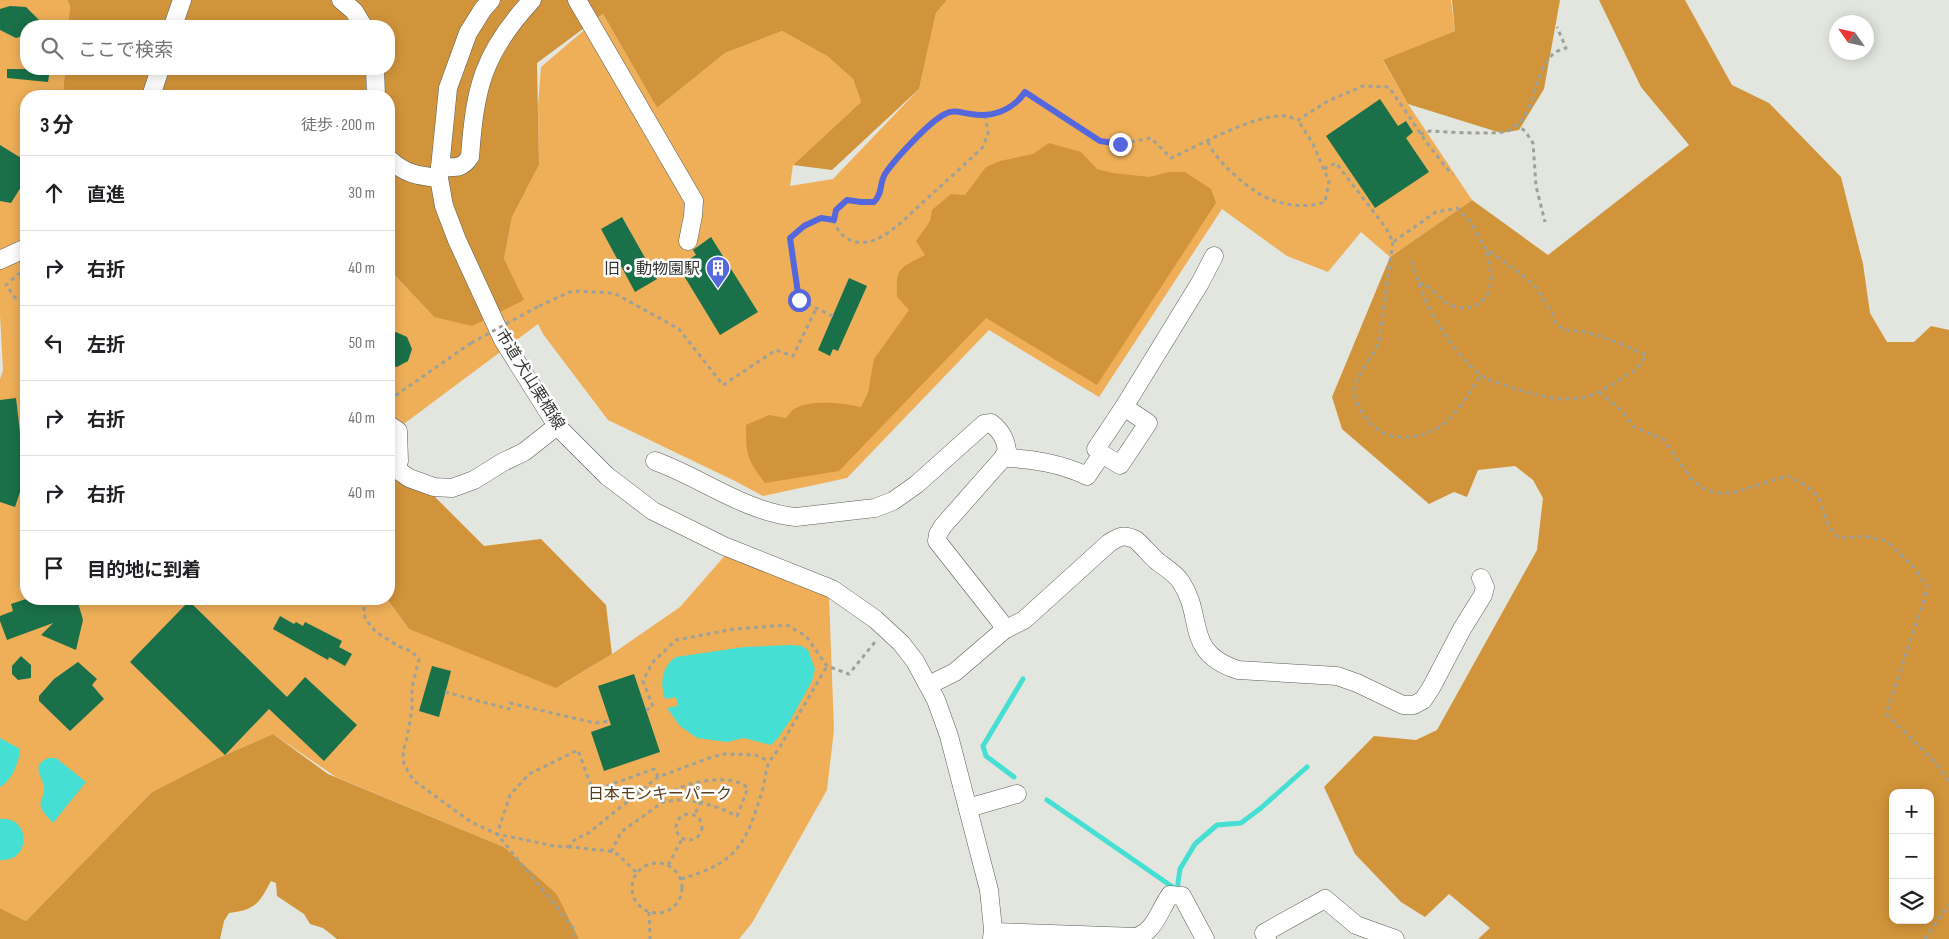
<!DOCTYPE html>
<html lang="ja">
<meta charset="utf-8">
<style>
:root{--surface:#fff;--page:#f2f2f2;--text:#202124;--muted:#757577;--line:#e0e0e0}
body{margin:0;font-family:"Sofia Sans Condensed","Noto Sans JP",sans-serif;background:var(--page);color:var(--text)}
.controls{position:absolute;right:15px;bottom:15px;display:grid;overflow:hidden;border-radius:10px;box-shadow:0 2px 12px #0003}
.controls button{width:45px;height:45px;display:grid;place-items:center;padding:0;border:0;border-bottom:1px solid var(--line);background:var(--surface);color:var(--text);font:25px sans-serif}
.compass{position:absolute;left:1829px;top:15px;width:45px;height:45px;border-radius:50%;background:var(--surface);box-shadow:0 2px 12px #0003;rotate:304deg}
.stop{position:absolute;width:15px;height:15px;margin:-11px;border:4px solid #5467dd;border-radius:50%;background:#fff}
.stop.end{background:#5467dd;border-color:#fff;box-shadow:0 1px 5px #0008}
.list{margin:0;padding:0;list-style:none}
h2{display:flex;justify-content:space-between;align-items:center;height:65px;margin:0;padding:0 20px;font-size:21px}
h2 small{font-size:16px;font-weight:400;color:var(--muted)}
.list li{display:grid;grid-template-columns:32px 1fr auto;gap:15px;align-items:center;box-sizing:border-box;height:75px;padding:0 20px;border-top:1px solid var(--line)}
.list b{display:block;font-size:19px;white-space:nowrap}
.list em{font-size:16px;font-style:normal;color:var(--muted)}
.icon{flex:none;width:28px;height:28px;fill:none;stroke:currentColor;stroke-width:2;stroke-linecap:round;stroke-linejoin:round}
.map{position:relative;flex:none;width:1949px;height:939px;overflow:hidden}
.search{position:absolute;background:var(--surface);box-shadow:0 2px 12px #0003;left:20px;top:20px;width:375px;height:55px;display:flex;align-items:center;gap:12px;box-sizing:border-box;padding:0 18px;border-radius:20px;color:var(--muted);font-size:19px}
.panel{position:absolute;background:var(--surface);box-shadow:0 2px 12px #0003;left:20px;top:90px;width:375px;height:515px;border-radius:20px}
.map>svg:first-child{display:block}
.green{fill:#eeaf58}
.forest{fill:#d2943a;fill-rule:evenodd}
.water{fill:#45e0d3}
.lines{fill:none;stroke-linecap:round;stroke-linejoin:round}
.stream{stroke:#45e0d3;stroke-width:5}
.building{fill:#1a7049}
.minor-casing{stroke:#5a5e57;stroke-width:19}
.path{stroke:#9da19a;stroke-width:3;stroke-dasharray:4 4;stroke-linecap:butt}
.minor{stroke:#fff;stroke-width:18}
.path-bridge{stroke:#9da19a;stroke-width:3;stroke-dasharray:4 4;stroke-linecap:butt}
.route{stroke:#5467dd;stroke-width:6}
.labels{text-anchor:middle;stroke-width:5;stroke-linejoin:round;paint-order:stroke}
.poi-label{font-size:16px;fill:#333532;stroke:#fff;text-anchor:end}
.street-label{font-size:16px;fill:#333532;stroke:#fff}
.park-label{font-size:16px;fill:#593e1a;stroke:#fff}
</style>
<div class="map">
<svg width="1949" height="939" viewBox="0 0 1949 939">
<rect width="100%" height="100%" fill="#e2e6de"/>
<g class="green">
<path d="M0,0H67L70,6L68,26H26V69H65L63,96H26V599H387L409,629L563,684L612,654L680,607L728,552L829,596L834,730L827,790L752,923L739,939H579L557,894L504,847L336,777L273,734L218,758L152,792L26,921L0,908V379L3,370L0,315Z"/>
<path d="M947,0H1451L1455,31L1383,61L1408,104L1472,200L1390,257L1361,232L1328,272L1287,256L1222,209L1099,397L989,330L847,478L763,496L737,482L608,420L543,334L538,324L389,435V269L434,317L504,259L512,217L539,165L538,105L541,67L603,14L657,108L725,53L782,31L827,56L853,79L861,102L793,165L790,186L833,179L919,89L936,13Z"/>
</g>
<g class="forest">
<path d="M67,0H947L936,13L919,89L832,170L793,165L861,102L853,79L827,56L782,31L725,53L657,108L603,14L537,63L539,165L512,217L504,259L524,300L472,326L434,317L389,269V96H63L65,69H389V26H68L70,6Z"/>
<path d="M1452,0H1560L1544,89L1519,130L1501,133L1408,104L1383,60L1455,31Z"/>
<path d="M1599,0H1685L1732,85L1769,103L1841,177L1863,264L1870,313L1887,342H1914L1931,326L1949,330V939H1478L1490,928L1449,894L1425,917L1401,902L1355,854L1324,787L1374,736L1416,740L1437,730L1537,550L1543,498L1533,480L1515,466L1478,470L1467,497L1454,492L1429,504L1342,429L1332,397L1390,257L1472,200L1548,255L1689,145L1641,87ZM1893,793H1930V920H1893Z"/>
<path d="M1049,143L1081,152L1097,169L1113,173L1149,177L1169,172H1185L1211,189L1216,203L1097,385L986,318L839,471L765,483C747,459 746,456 746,425L769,415L786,418C789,415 791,411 794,409C810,399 843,403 861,407L868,393L874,359L909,310L897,297C896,266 899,269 925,255L916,241L930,221L932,210L951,194L965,195L986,167L1000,161L1033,154Z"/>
<path d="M389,477L422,484L484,546L541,539L606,605L612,654L556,688L409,629L387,599H389Z"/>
<path d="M273,734L328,774L504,847L557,894L579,939H337L323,928L310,924L304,914L277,896L276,883L271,881C259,903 256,910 229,913L224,921L220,939H0V908L26,921L152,792L218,758Z"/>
</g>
<g class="water">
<path d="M790,645L802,646L808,650L815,669L812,681L791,719L778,738L771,745L744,738L727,742L697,738L680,726L667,708L678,706L676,697L665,699C660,684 661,667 676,657L744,647Z"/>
<path d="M0,738L20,749C19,763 12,780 0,787Z"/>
<path d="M48,758H56L86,782L53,823C49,818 43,813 41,807C39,801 43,798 44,792C46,778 28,767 48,758Z"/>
<path d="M0,819C32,816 31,863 0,860Z"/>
</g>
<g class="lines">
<g class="stream">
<path d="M1014,777L986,756L983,746L1023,679"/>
<path d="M1047,800L1177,890L1180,869L1195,844L1217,825L1241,823L1261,808L1307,767"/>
</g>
</g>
<g class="building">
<path d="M10,6L26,7L45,26H26V35L16,38L0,30V9Z"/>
<path d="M7,69H50L48,82L7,78Z"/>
<path d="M1380,99L1398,126L1406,121L1413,132L1406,138L1429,172L1375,208L1326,136Z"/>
<path d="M0,145L26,161V179L11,203L0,201Z"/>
<path d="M622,217L657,279L635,292L601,229Z"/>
<path d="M711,237L758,312L720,335L678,266L696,255L693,250Z"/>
<path d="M849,278L867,286L838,351L833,349L830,356L818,350Z"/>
<path d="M396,332L407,337L412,349L408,361L397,367L389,365V334Z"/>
<path d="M16,398L21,442L26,443V474L15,507L0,502V400Z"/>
<path d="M26,599H77L83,620L76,650L41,635L53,623L7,640L0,621V616L13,611L11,604Z"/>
<path d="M189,601L287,697L305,677L357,725L324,761L269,709L225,755L130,662Z"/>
<path d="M280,616L294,624L296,622L303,626L305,622L342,641L339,647L352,654L345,666L329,657L328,660L273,629Z"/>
<path d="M21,656L31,665V678L18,680L12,674V666Z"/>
<path d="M78,662L97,679L92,685L104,699L70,731L39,701V696L54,679Z"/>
<path d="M432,666L451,671L439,717L419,711Z"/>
<path d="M634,674L660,752L604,771L591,732L611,725L598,686Z"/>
</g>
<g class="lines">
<defs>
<g id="minor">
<path d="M341,0L354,11L363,26"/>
<path d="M491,0L483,9L468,33L448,88L439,178L444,206L457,240L503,340L557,426L607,476L653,511L724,546L832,589L875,619L901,643L915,661L936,700L949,736L989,890L993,929L992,939"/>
<path d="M577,0L694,201L693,216L688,241"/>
<path d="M173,26L182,0"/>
<path d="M375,69L376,96"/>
<path d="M151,96L160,69"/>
<path d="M389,159C405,174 418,176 439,178"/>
<path d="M440,167C454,167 461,170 470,157C475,87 483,53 532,0"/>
<path d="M0,260L26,248"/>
<path d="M389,425L398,431L399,461L396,468"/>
<path d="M1102,454L1096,449L1124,407"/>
<path d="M1003,458C1030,458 1062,464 1087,476L1102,454L1120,465L1148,423L1124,407L1200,283L1214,256"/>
<path d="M655,461C702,478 745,512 796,517L875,508L893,501L917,484L984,424L991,423C1001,431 1005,438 1007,450L1003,458L943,526L938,534L937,541L1000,621L1004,630"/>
<path d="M389,464L409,478L434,487L452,488L474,480L503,462L524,452L557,426"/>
<path d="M929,685L955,672L1004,630L1024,620L1109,543C1120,536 1124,534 1136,540C1144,547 1150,555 1158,562C1166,568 1175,573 1181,582C1205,618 1183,652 1238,670L1337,676L1357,683L1403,705H1414L1423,700L1431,688L1462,629L1483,595L1485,587L1481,578"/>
<path d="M968,808L1017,794"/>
<path d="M993,932L1136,937C1155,931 1159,911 1170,895L1182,896L1205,939"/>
<path d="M1267,939L1264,933L1325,899L1356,925L1395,939"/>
</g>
</defs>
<use href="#minor" class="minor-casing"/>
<g class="path">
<path d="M1515,124L1525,131L1533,143L1536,186L1545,222"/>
<path d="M1420,134L1430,131C1445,132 1497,135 1508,131C1537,117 1532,76 1552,55C1555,51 1561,50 1566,48L1557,27"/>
<path d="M1208,142C1215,161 1252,193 1272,200C1289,206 1308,208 1325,202L1329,181L1313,144L1298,120"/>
<path d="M1324,169L1336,163L1386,228L1393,242L1436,212L1457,208L1472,224L1484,247L1526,278L1537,289L1552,313L1555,322L1563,330C1593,330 1619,343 1646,355C1637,371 1634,370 1619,380C1612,384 1606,389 1599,392C1570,406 1539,396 1510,387C1499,383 1485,380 1476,371C1444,342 1420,298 1411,257"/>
<path d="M834,220C839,241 860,248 879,238C895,230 908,216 921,204C942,185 963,166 983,147L988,133L985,114"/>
<path d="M1393,242L1379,341C1374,356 1355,376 1354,389C1353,401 1363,414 1370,423C1391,447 1434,438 1452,416C1463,404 1472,388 1481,375"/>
<path d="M1419,283C1430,284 1438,297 1447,303C1466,315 1489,304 1491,282C1492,271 1488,261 1487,251"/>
<path d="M16,299L6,285L24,269"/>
<path d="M539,306L572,291L614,293L679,329L723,385L776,350L793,356L816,309"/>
<path d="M833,316L799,300L790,238L804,226L821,217L834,220L836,210L847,200L873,202C883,193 879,184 885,174C894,160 930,121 945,114C953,109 962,113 971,114C992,118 1013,110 1025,92L1100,141L1120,144L1151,138L1171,158C1200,145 1256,113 1287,116C1290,117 1295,119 1298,120L1328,101L1363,86L1389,87L1427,143L1448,170L1453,174"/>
<path d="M1599,392L1622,411L1634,427L1663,439L1693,481L1703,488L1717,493H1732L1787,476C1800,482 1815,489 1821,503C1825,516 1828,526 1836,536L1847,538L1864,536L1887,541L1913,566L1927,586L1925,597L1886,714L1936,763L1949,782"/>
<path d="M389,400L471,343"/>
<path d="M363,599L365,619L376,632L400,647L411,651L419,659L412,688V709L407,738L403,752L404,764L413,780L471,822L497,834L556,906L574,929L575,939"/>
<path d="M445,692L509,709L510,703L595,723L610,721"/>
<path d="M646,710L653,707L643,681L652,663L676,640L734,629L787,625L806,636L827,666L849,674L875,642"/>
<path d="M663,802C665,799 667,795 670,793C688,781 731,773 748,788L737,816L722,809L701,802"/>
<circle cx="689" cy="827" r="13"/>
<path d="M570,847L554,846L497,834L510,795L529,774L578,750L593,791L654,769L658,777"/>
<path d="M611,852L621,832L663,802L677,800L701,802L694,815"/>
<circle cx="657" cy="888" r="25"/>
<path d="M668,865L682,839"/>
<path d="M636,872L617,854L609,851L570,847C572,839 579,837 586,835L658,777L712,757L724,754L755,755L769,761"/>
<path d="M681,879C739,862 746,844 763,788C768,769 763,768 778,750L827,666"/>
<path d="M649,912L650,939"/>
<path d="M1925,939L1949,904"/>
</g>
<use href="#minor" class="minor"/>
<path class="path-bridge" d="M471,343L539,306"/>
</g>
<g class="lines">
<path class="route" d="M799,300L790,238L804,226L821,218L834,220L836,210L847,200L861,202H874C883,193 879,184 885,174C894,160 930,121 945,114C953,109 962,113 971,114C992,118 1013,110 1025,92L1100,141L1120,144"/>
</g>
<defs>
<symbol id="building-pin" viewBox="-11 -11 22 30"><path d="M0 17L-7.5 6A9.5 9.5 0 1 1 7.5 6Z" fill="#5467dd" stroke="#fff"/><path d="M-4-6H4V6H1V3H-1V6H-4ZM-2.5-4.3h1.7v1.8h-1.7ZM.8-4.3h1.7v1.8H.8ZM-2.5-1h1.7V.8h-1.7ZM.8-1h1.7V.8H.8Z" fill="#fff"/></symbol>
</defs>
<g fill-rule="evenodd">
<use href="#building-pin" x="704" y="254" width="28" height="38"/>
</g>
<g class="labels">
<g class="poi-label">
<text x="700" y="274">旧・動物園駅</text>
</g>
<g class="street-label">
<text transform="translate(531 379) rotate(58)" y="6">市道 犬山栗栖線</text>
</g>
<g class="park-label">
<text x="660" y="799">日本モンキーパーク</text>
</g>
</g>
</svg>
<div class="controls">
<button>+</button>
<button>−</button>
<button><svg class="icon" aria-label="layers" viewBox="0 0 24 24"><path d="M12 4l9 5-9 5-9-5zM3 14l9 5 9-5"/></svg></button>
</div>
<svg class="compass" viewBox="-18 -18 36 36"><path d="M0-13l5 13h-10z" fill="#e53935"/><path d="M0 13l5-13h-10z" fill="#757577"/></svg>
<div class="stop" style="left:799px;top:300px"></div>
<div class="stop end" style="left:1120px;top:144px"></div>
<div class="search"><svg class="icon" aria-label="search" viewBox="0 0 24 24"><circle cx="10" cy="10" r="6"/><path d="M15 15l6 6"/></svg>ここで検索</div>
<section class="panel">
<h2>3 分<small>徒歩 · 200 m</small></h2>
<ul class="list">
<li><svg class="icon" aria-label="ahead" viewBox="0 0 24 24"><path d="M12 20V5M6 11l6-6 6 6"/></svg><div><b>直進</b></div><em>30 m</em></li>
<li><svg class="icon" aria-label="right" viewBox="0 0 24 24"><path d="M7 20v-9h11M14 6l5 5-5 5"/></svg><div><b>右折</b></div><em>40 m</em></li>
<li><svg class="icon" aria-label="left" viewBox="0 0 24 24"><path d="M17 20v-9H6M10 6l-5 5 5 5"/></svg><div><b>左折</b></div><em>50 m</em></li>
<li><svg class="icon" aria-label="right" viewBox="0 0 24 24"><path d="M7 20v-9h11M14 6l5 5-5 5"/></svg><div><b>右折</b></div><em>40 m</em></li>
<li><svg class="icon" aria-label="right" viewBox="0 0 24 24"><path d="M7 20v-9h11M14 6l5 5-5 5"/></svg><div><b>右折</b></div><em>40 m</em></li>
<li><svg class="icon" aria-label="arrive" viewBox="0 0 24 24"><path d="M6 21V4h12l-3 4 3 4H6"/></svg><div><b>目的地に到着</b></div></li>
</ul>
</section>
</div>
